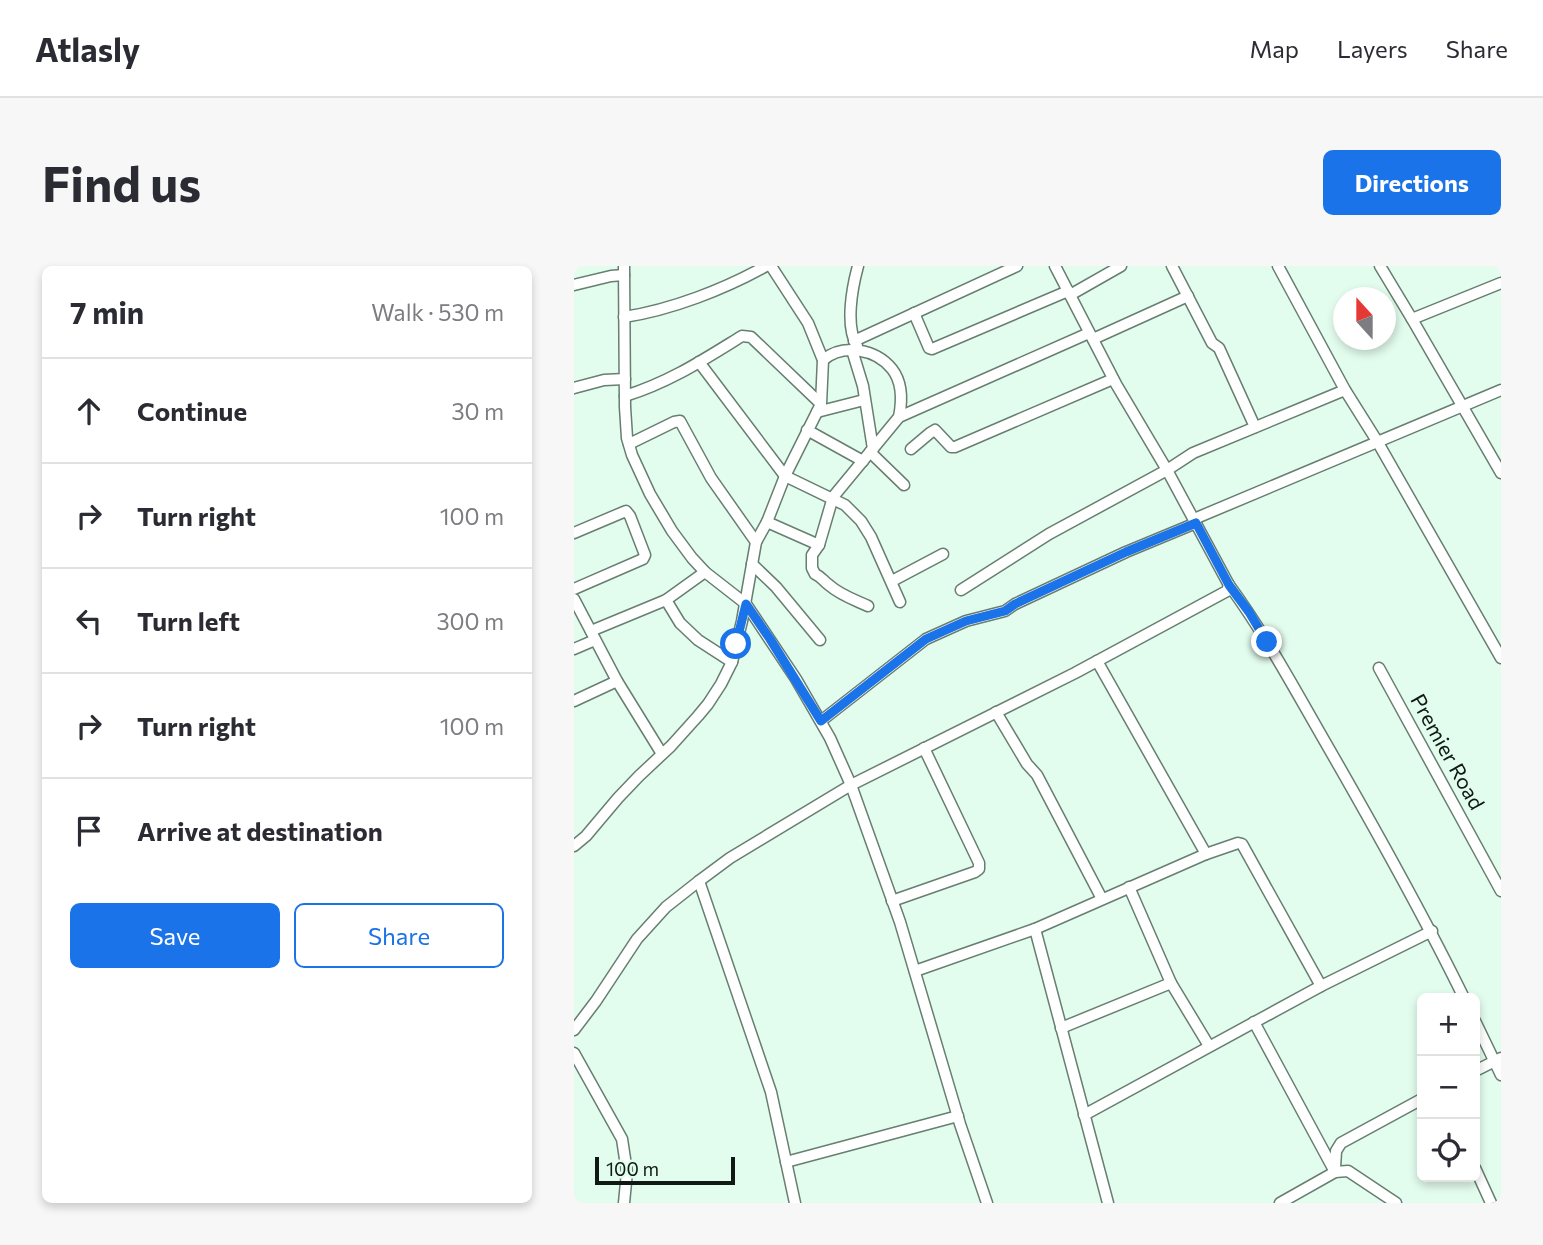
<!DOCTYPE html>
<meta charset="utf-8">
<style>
:root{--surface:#fff;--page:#f7f7f7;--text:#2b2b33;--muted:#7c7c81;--line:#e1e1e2;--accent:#1a73e8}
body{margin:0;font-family:Commissioner,sans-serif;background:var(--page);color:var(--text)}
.controls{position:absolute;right:21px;bottom:21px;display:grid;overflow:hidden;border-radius:10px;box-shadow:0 4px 10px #0003}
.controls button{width:63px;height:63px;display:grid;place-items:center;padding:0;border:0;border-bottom:2px solid var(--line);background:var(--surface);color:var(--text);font:35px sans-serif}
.compass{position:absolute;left:759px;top:21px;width:63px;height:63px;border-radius:50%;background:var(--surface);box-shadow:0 4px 10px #0003;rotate:339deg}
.scale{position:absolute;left:21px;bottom:18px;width:140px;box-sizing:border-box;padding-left:7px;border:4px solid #101914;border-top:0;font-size:19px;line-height:24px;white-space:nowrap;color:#101914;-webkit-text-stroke:5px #e2fced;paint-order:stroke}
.stop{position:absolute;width:21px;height:21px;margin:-16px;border:5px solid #1a73e8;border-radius:50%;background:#fff}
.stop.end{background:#1a73e8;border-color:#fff;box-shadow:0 2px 7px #0008}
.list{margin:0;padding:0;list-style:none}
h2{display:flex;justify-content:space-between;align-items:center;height:91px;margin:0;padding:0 28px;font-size:30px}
h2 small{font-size:23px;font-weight:400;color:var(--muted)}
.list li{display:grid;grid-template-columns:46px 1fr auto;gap:21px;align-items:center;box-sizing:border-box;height:105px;padding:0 28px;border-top:2px solid var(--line)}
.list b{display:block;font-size:26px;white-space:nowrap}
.list em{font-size:23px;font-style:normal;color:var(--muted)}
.actions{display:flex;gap:14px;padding:21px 28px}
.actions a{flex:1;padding:16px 0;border:2px solid var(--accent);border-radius:10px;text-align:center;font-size:24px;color:var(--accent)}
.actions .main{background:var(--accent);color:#fff}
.icon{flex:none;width:38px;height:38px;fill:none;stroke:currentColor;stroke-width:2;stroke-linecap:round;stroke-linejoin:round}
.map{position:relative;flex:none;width:927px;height:937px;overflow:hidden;border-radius:10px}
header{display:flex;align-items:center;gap:42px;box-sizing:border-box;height:98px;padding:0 35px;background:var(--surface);border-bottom:2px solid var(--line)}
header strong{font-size:33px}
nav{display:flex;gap:38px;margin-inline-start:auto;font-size:24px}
.intro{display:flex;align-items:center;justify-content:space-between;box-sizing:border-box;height:168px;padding:0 42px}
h1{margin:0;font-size:49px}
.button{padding:18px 32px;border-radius:10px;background:var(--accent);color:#fff;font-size:24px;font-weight:700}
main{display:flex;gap:42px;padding:0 42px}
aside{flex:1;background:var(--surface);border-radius:10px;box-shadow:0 4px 10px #0003}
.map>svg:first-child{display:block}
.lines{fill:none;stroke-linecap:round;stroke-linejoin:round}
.street-casing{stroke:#677e71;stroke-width:13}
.street{stroke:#fff;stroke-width:10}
.route{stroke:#1a73e8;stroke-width:9}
.labels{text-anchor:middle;stroke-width:5;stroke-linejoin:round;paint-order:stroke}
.street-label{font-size:21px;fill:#101914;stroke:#e2fced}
</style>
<header>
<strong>Atlasly</strong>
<nav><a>Map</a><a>Layers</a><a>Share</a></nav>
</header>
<div class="intro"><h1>Find us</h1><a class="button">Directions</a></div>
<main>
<aside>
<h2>7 min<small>Walk · 530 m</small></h2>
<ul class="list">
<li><svg class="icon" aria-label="ahead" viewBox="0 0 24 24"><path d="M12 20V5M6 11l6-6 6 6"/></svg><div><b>Continue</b></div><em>30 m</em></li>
<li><svg class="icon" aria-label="right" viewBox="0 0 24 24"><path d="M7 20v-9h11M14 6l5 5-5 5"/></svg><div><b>Turn right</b></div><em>100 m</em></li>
<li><svg class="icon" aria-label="left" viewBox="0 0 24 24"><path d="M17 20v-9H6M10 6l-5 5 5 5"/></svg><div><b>Turn left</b></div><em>300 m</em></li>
<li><svg class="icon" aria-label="right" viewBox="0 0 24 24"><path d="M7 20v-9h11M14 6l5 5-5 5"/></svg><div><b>Turn right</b></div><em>100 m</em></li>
<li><svg class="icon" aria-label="arrive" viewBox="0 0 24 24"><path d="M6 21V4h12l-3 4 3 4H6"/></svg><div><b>Arrive at destination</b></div></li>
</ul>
<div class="actions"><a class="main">Save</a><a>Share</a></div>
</aside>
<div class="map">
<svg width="927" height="937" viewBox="0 0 927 937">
<rect width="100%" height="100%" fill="#e2fced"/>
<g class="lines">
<defs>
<g id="street">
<path d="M50,0L51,141L53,172L58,189L76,228L98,265L118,292L131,306L172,338L222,413L256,472L277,519L326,656L386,858L413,937"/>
<path d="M598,0L638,77L645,82L681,161"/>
<path d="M704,0L771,124L803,175L927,392"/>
<path d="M806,0L838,53L927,207"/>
<path d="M0,19L37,10L50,9"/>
<path d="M496,29L547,0"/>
<path d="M340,47L355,82L358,83L494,25"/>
<path d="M50,51C97,44 151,23 192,0"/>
<path d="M838,53L927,17"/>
<path d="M519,73L614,30"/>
<path d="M280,75L443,0"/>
<path d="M283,80C271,60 278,22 284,0"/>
<path d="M278,84L289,120L299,183"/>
<path d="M249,94C269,77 302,83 318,103C329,117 328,136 325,151"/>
<path d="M125,96L211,210L271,239L287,255L297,271L326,336"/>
<path d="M0,122L30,114L51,113"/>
<path d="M51,130C96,116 129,94 168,70L177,71L247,138"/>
<path d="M243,146L290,134"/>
<path d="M233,164L289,195"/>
<path d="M55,178L100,156L106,155L137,212L182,276"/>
<path d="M337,183L356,167L361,164L377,181H381L539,113"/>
<path d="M296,186L330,219"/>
<path d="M620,253L927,124"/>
<path d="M193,256L245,279"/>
<path d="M0,267L52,245L56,250L71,289L69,293L0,323"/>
<path d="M178,298L202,321L246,374"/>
<path d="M318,315L369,288"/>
<path d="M655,319C691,368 720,422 750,474C799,559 847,644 890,732"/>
<path d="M387,324L475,268L593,204L619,187L771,124"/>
<path d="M0,333L43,415L88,488"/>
<path d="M92,334L106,357L124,374L158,396"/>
<path d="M294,340C281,334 266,329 255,319C249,315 248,311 241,308L238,302V289L245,279L259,231L325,151L515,67"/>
<path d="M17,365L92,334L131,306"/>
<path d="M0,383L21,374"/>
<path d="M523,395L632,588"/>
<path d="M805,402L927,625"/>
<path d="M0,435L43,415"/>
<path d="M422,446L453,498L463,509L528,633"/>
<path d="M247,455L352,373L392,355L431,345L441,338L552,286L622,257"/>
<path d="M0,580L12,570L44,532L65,510L97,480L124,450L134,438L147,418L158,396L168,355L182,276L193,256L211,210L247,138L249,94L234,57L197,0"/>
<path d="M125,615L197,826L221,937"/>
<path d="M555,621L597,717L635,780"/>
<path d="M318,635L401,606L405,603V597L350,482"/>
<path d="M461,663L534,937"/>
<path d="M341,705L461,663L632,588L664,577L668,578L747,720"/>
<path d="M901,755L927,809"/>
<path d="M680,756L761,906"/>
<path d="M487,762L597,717"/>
<path d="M0,764L22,735L63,673L92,641L125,615L156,592L277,519L501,407L653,325L655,319L593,204L542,118L481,0"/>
<path d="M0,787L48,873L53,906L50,937"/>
<path d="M901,805L927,792"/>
<path d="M510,849L747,720L858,665"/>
<path d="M212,896L384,850"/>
<path d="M761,902L762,885L767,877L848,833"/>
<path d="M901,902L917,937"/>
<path d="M706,937L761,906L774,905L822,937"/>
</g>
</defs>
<use href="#street" class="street-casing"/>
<use href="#street" class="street"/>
</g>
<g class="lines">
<path class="route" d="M162,378L172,338L196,373L247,455L352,373L392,355L431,345L441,338L552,286L622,257L655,319L675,346L693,376"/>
</g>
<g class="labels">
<g class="street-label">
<text transform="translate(873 486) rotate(61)" y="7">Premier Road</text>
</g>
</g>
</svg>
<div class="controls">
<button>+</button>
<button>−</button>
<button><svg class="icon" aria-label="locate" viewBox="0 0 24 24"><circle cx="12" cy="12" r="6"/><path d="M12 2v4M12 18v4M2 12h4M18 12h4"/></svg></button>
</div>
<svg class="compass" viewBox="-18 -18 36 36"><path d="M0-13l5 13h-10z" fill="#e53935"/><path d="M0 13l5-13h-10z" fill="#7c7c81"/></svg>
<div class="scale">100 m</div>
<div class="stop" style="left:162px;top:378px"></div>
<div class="stop end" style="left:693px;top:376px"></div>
</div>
</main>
